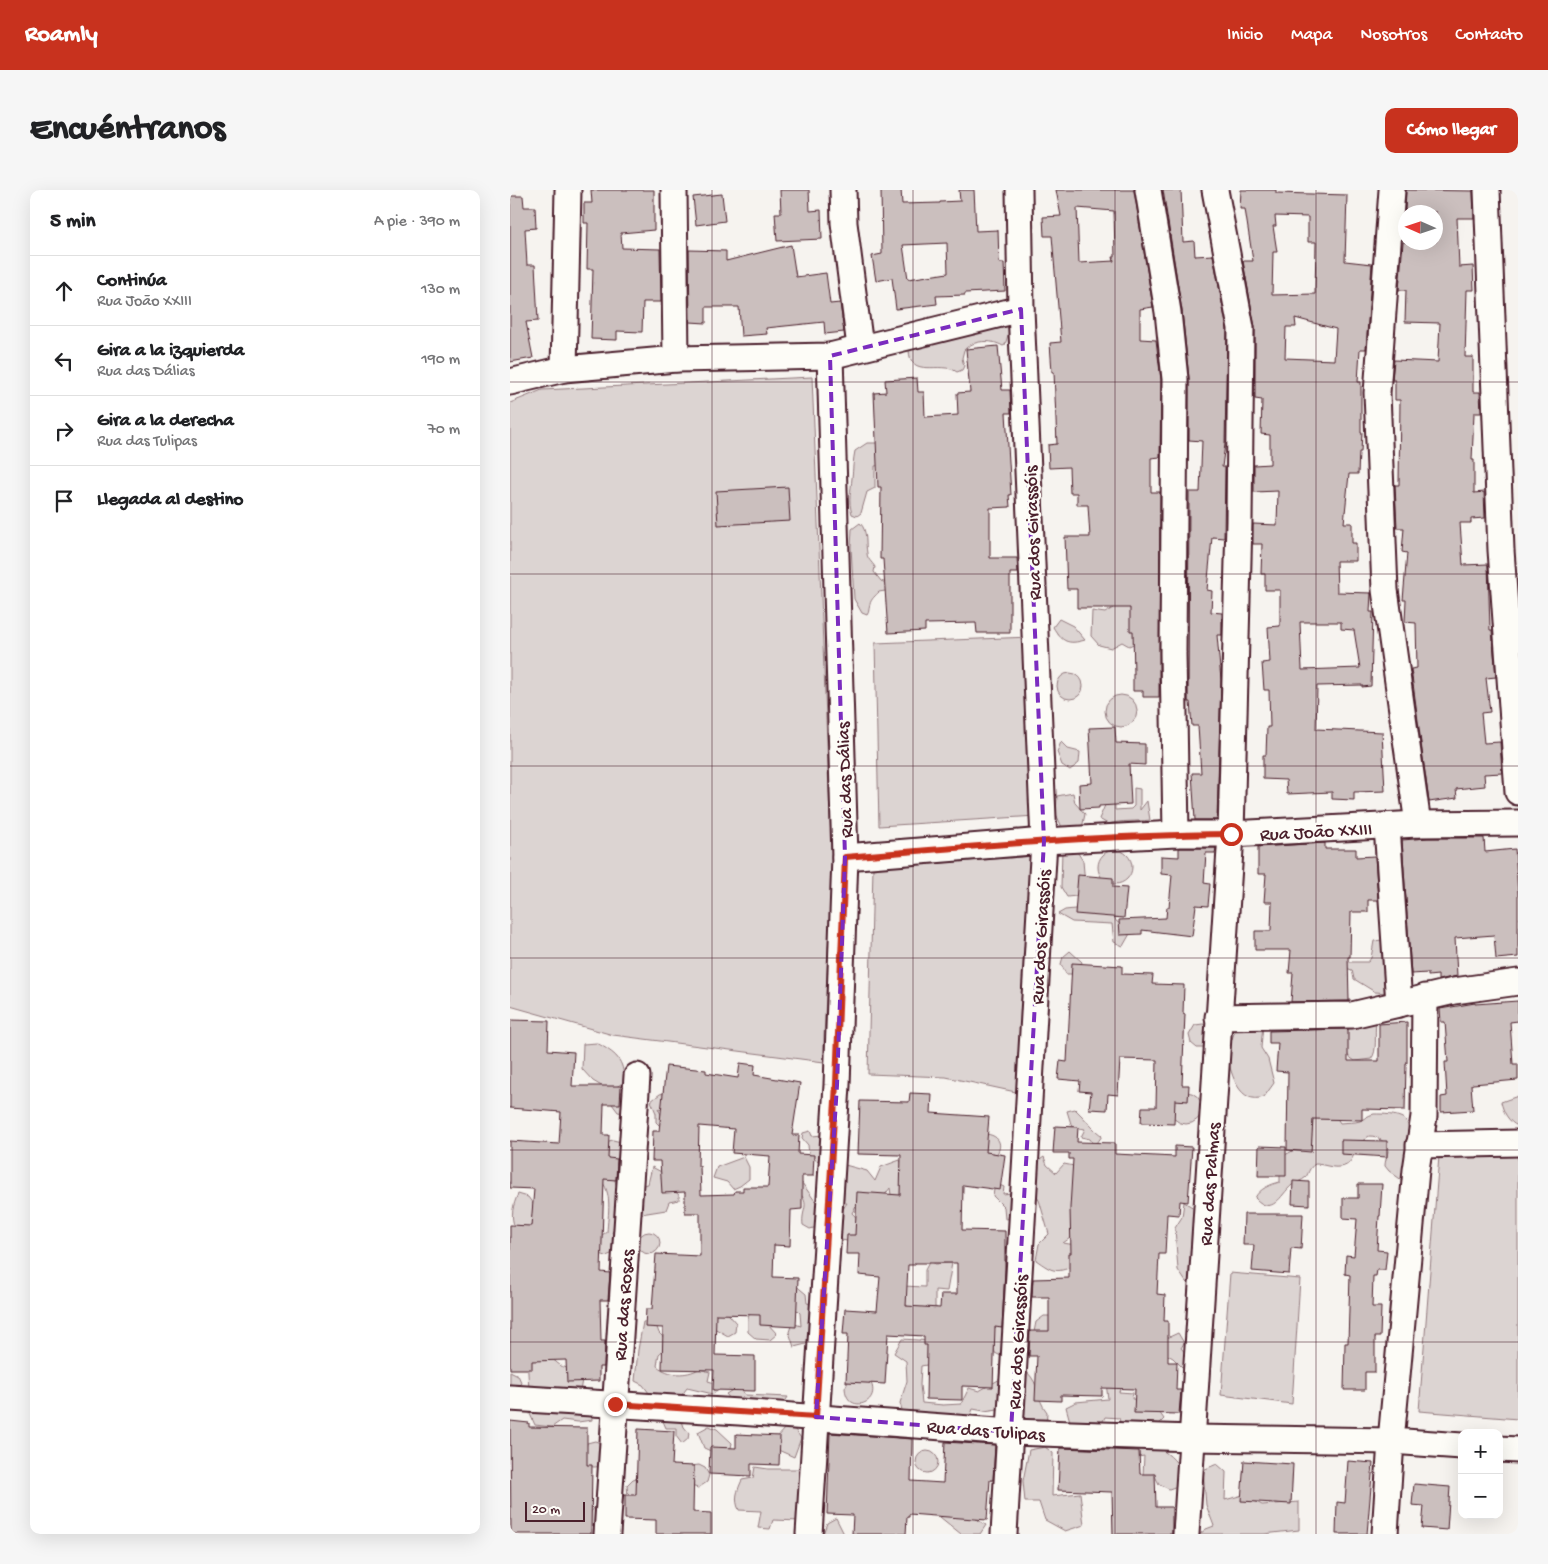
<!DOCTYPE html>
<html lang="es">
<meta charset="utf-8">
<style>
:root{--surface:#fff;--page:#f6f6f6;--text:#202124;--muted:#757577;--line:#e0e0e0;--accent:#c8321e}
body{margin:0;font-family:"Gochi Hand",sans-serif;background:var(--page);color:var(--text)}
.controls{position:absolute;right:15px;bottom:15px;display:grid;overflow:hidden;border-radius:10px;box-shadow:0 5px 20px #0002}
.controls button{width:45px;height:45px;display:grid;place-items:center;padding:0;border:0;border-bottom:1px solid var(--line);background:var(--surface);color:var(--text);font:25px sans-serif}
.compass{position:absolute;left:888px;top:15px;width:45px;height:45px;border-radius:50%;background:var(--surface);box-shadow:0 5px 20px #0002;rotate:273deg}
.scale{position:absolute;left:15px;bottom:12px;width:60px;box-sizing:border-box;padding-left:5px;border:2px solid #4a1f2b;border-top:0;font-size:14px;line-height:18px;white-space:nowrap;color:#4a1f2b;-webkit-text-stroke:4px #fdfcf7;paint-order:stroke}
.stop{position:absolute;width:15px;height:15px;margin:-11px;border:4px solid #c8321e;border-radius:50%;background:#fff}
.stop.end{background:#c8321e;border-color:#fff;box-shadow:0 1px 5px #0008}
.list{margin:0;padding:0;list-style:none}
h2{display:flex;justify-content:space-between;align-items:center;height:65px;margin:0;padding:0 20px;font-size:21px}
h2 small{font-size:16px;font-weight:400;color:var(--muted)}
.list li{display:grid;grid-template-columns:32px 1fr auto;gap:15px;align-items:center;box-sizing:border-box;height:70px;padding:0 20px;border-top:1px solid var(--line)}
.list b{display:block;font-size:19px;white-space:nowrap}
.list p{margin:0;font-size:16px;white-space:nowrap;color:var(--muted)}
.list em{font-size:16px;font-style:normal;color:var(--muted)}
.icon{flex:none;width:28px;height:28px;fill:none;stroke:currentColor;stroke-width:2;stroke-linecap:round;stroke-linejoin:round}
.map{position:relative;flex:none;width:1008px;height:1344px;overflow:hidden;border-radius:10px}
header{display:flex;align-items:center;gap:30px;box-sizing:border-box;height:70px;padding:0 25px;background:var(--accent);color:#fff}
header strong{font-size:24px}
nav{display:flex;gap:28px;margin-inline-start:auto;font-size:18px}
.intro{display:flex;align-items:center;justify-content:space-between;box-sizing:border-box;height:120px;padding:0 30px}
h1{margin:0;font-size:35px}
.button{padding:12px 22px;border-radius:10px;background:var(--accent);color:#fff;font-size:18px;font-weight:700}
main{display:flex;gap:30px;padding:0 30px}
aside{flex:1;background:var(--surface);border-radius:10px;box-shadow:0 5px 20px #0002}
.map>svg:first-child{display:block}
.green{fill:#dcd4d2;stroke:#937a7e}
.building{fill:#cbbfbe;stroke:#4a1f2b;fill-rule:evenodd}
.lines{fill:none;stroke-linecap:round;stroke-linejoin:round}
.minor-casing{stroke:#4a1f2b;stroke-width:29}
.minor{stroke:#fdfcf7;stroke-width:25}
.route{stroke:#c8321e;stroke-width:6}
.marked{fill:none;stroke:#7b2cbf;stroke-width:4;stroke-dasharray:10 6;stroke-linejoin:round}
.grid{fill:none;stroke:#4a1f2b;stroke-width:1;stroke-opacity:0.55}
.labels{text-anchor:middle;stroke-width:5;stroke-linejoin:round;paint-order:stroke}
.street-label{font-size:19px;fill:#4a1f2b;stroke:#fdfcf7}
</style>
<header>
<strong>Roamly</strong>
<nav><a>Inicio</a><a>Mapa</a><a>Nosotros</a><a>Contacto</a></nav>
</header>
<div class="intro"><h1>Encuéntranos</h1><a class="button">Cómo llegar</a></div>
<main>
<aside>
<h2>5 min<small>A pie · 390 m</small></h2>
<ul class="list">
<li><svg class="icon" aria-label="ahead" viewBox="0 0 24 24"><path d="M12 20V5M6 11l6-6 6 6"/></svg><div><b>Continúa</b><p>Rua João XXIII</p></div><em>130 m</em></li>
<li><svg class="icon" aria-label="left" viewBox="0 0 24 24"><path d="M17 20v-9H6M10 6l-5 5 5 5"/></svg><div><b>Gira a la izquierda</b><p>Rua das Dálias</p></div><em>190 m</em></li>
<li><svg class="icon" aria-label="right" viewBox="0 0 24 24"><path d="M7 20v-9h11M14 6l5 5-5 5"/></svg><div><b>Gira a la derecha</b><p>Rua das Tulipas</p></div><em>70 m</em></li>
<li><svg class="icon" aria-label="arrive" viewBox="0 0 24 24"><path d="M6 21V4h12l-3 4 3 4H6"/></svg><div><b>Llegada al destino</b></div></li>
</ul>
</aside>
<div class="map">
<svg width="1008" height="1344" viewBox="0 0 1008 1344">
<rect width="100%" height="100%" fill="#f6f3ef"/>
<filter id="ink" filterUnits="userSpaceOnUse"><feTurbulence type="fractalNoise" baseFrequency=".02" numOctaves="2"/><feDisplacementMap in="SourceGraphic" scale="10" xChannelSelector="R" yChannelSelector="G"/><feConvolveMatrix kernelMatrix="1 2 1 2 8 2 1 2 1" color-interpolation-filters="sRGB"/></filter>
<g filter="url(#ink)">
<g class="green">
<path d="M480,129L501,135L495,155L493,156C481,149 463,150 454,160L452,168L454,176L452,180L447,182C431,170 399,190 399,159Z"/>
<path d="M302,187L322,675L314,847V872L103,845L0,816V213L32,200Z"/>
<path d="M357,253H389L379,274L365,276V298L357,302L351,323L347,326L342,324C338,310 341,301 342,288C343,279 343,270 345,261Z"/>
<path d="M350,333C358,341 355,353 357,363C357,369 362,372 365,377L364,382L371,391L381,395L380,404L375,401L369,402C366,405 361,409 360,414C358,419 360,421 357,425L352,423L344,409L341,357L342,339Z"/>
<path d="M613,395L630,451L619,456L612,452L601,458L589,455L581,446L582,421L595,423L603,418Z"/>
<path d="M549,429L563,436L575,450C558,455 552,452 543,437Z"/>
<path d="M521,447L526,626L369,636L365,453Z"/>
<circle cx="560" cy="496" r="13"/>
<circle cx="611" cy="521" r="16"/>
<path d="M551,552L558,559L570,562L569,573L560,580L552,575L547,562Z"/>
<path d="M624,598L630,599V620L637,611L640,630C626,632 612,630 598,634L589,629L596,613L605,610V620L621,619L624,616Z"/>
<path d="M563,603L565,613L575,624L571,643L555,644L546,624L547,606Z"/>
<path d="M552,660H566L573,671L576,705L557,707L551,697Z"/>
<circle cx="605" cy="677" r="17"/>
<path d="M525,666L515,904L436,887L358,884L363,678Z"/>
<path d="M584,717L602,721L606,731L621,742L613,756L604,752L602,734L562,732L548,724L555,720Z"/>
<path d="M872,750L875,752L878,803L865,802L844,789L842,780L833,777L830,772H858L861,768L864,751Z"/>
<path d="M560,761L572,772L567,784H556L551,774L553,767Z"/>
<path d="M895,824C886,833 875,826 866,833C864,843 868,862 861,869L845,871L838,866L833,837Z"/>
<path d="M693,834L696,835L695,858H687L681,853L679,845L685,835Z"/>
<path d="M753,834L751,858L758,869L764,893L754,907C729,915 722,885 717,867V863L727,835Z"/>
<path d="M87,853C106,864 114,869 114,892L100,901L83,891L72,879L73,854Z"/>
<path d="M163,901L156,920L148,918L153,929L155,941L146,932V923L141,911L150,904Z"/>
<path d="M109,902H116L114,923L108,922L102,914Z"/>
<circle cx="676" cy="918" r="16"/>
<path d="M1008,906V936C998,932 993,921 991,912Z"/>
<path d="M565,919C575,928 582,939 592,946L585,956L580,949L571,947L575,939L562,937L557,921Z"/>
<path d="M821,919L830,933C837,932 844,933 850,931C854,929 858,925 864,924C872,924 887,924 894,929C905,937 894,978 893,991L879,981L875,976C875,965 884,958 871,950C867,947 865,946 859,946C855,949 850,952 847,957C843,966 841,977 829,977C821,978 813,974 805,974C799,978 799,982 796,987C792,991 786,992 782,995C770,1005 763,1027 745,1008C749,999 761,994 770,992V978L773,966L794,955L799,929Z"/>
<path d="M300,941L302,946L313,945L312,965L307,971L299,965L298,955L292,948L293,943Z"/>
<path d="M476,944C494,946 493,962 480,970L466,951Z"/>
<path d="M103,950L111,952V973L107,974L99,973L93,956L99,951Z"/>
<path d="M1008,965V1229L909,1221L929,966Z"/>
<path d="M234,967L239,977V989L230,996L223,999L217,992L203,988L207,977Z"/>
<path d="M534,967L537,975L546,983L554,974L564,976L563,1046L553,1053L572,1056L564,1076C545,1084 542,1081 526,1070L529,1054L539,1044L529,1010L522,1000L527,972Z"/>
<path d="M390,970L404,1001L382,1011L380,998L371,1010H349L342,1023L357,1039L343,1052L331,1050C326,1034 327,1027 337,1013H326L323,989L335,975L357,981L365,991L371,977Z"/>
<path d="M142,977L155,984L157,995L169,1005V1010L159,1012L156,1020L131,1024L126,1013L128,996L138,994Z"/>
<path d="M104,987L108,1001L110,1035L102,1042L106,1051V1062L96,1066L81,1061L86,1048L97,1042C98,1024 103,1003 90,989Z"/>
<path d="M292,993L305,1011L313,1015L310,1036L300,1039L293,1035C291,1019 301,1016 289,1002Z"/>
<path d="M485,993L494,997L493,1004L501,1003L506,1010L504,1028L495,1029L494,1017L483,1006Z"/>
<path d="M8,1004L18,1007L40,1037L5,1038C0,1026 3,1015 8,1004Z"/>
<path d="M674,1012L694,1024L683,1097L676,1092L668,1080L665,1038L672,1027Z"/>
<circle cx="139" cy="1053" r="11"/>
<path d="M425,1061L424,1074L442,1073L437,1101L425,1100V1117L434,1122L443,1114L451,1123L466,1120L461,1134C443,1132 433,1137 415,1130L412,1135L404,1134L403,1121L392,1111L383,1109L393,1096L415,1097V1080Z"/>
<path d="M720,1083L790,1089L782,1214L711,1205Z"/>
<path d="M284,1094L296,1104L297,1113L306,1115L308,1129L298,1131L301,1147L296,1154L284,1157L279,1142L282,1133L291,1136L290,1123L281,1114Z"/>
<path d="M214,1119L226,1133L225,1142L218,1146L204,1138L201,1131L207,1120Z"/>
<path d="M241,1120L255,1127L257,1133L267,1144L260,1150L246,1149L238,1142V1128Z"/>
<path d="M487,1123L501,1125L497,1169L485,1163L483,1153L474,1135Z"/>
<path d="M534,1126H544L553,1142H524L526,1132Z"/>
<path d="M133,1132H145L149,1143L160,1154L149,1164L147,1176C159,1186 176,1186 189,1179L200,1182L198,1191L215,1196L203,1204L177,1198L165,1214L148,1215L133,1195L125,1191L128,1160Z"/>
<path d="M668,1143L674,1153L671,1158L677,1165L678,1174L672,1177L663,1168L654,1163L655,1149Z"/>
<path d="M392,1149L423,1151L422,1174L411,1176L410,1195L412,1213L433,1215L451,1214L459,1198L469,1201L492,1188L499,1201L488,1219L474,1221L463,1219L458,1232L395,1230L390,1213L397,1191L396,1171L384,1163Z"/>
<path d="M36,1164L51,1176L73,1183L69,1208L19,1201L17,1165Z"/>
<path d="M0,1181L8,1185L11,1192L9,1199L0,1203Z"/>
<path d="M517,1182C531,1196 525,1207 537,1222L536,1239L513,1241V1206Z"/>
<path d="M595,1184L612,1191L609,1202L623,1203L622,1209C638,1209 646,1217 654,1229L639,1244L612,1240L609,1228L595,1227L588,1241L561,1235L556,1217L566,1212L598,1209Z"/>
<path d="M339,1190L360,1191C373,1213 337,1226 335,1198Z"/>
<path d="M229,1196L235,1205L278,1207L271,1218L221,1210L216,1204Z"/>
<path d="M28,1215L81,1221L82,1230L68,1232L52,1230L42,1237L25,1235L20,1224Z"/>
<path d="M156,1224L171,1228L174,1237L179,1243L178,1249L172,1254L166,1246V1238H156L153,1231Z"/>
<path d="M199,1236L207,1239L222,1253L221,1258L205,1263L194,1258L188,1242Z"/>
<path d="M275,1238L285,1240L291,1248L284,1267L266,1259L265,1249Z"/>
<path d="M624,1246C646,1256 674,1267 673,1294L659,1299L649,1294L644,1284L633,1286L634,1266L622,1268L614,1259Z"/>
<path d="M85,1251L93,1254L90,1276C84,1278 79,1277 74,1273L77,1253Z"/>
<path d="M535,1257L543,1263L542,1306L570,1303L574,1335L555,1341L535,1330L529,1312H515L513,1291L519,1260Z"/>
<circle cx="417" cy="1272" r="11"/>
<path d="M707,1274L716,1282L715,1310L733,1305L752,1315L789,1312V1340L754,1344H690L696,1339L704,1336L696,1315L693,1280Z"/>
<path d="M189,1275L195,1278L199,1285L197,1292L188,1298L181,1296V1276Z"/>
<path d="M245,1277L258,1279H288L295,1294L291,1331L263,1330L260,1339L248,1338L251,1321L229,1320C224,1309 227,1301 232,1290L243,1288Z"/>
<path d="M127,1288L141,1303L118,1307L117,1295L123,1289Z"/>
<path d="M87,1314L96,1344H82L76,1340L81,1322Z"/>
<path d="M453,1321L476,1335L470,1344H451L430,1327Z"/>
<path d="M326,1328L334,1344H313L317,1333Z"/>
</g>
<g class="building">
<path d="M81,0H144V40L111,43L112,58L150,59L151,112H133L132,142L107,141V150L81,149L83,79H77L78,33H74V13H82Z"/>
<path d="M270,0H299L300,21L311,20L312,49L267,51L265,23H271Z"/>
<path d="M371,0H391L392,14L430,13V12L450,11L449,0H464L466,41L488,40L489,73H494L495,101L455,103V105L426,106L427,114L386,119L382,88L366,91L362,66L372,64ZM437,53L438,83L398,89L393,55Z"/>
<path d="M546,0H624L643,117L630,119V149L646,150L651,190L650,267L641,268V302H650L649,507H633V501H623V484H624L623,441H620V418H567V399H557L555,347H580L578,315H567V303H560L559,277L539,278L538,255L547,254L544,182H542L540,153L551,152L542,46H534L533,27L551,26ZM567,18L604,21L605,67H603L604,71L569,73Z"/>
<path d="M653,0H671L673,52L684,51L685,66L703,65L717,139L715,254L712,277H715L714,348L702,347L697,400L702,401L701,422L712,423V445H707L711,490L707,630H685L682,583H691L688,536H682L680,512H678L679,302H690L692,251L679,250V188L672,121Z"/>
<path d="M731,0H766V3L837,5L835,71L862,74L856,159H850L848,192H851V242H852L851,262H849L848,284H839L834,333H842V353H846V371H826L827,402L861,403L860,422H863L861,496L852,497V495L807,496L806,539L872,542L875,601L844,602V610L822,609V602L777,604L776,590L753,589V565H756L757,537H760L759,500H754L752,473L760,472L758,437L770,436V400H755V384H751L752,354H743V334L767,335L768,301L744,302V275L760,274V245L751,244L752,210L745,209V138L733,71H743L735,19H730ZM765,26L798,27V52H806L805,104L762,105L763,62H767L763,36H766ZM785,128L826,139L824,170L775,168L776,137H786ZM790,432H831V439L844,440L850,478L792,480Z"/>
<path d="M896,0L963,1L964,28H947L949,77L963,76L964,100H957L955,167H963V202H970L971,223H964L962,270H964V303L974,302L975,328L961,329V333H950L953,375L978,374L980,440H982L986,487L976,488L980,522L971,523L974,553L990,552L992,583L974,584L975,596L946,599L947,608L919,612L901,479L907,478L906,433L895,432L896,410H893L897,363L892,362L894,338H887L885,295H889L890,210H885V190H882L884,170L928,172L930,133L895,132L896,100H889L893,52H926V22H895Z"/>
<path d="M212,4L215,31L186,35L183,7Z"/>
<path d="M0,6H13L14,17H25L26,38L15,39L17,75H25L28,131L16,132L23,168L0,172Z"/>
<path d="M281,55L286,87L316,83L320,114L330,113L334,142L315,144L314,132L256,138L257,144L231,146L229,117H196V133L180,132L179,60L216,61V71Z"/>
<path d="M488,156L492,200H500L501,223H496L501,305H499L500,317L480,318V368H507L508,383H500V443H467L466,433L415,434V441L378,443L373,369H370L371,297H368L364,203L376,202L375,190L407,188L408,202H414L415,227L448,225L447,203L460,202L456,159Z"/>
<path d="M278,297L280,331L208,335L206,301Z"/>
<path d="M605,537L606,553L635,554V575L619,574L621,614L589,616V618L570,619L569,594L582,593L579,538Z"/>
<path d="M918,648H974L975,662L1005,659L1008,705V767L986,769L984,745L945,748L947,786L928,790V785L918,786V783L901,784L892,650Z"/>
<path d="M815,653V659H846V667L865,666L868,710H858V722H841L840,767H838L839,811L781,812L783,783H779L781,760H745V741H761L762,712H754L756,684H748V657Z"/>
<path d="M669,658H706L705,663H696L694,693L700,694L698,716L686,715L682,746L632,740V744L610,745L609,730L656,728L657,717H659L662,685L651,684V666L669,667Z"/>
<path d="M568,685L603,688V697L617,698L614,728L565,724Z"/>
<path d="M562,773L612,776V784L643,785L642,794L674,795L673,823L675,824L672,895H679L678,911L665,910L664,934L631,933L632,917H646L647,870L610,869L608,905L598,904L597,920L579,919L581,902L569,901L570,891L548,889L550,871L557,872Z"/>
<path d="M1008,811V831L1000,832L1003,874H1008V890L963,894L961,895L963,920L931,922V907L937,906L935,872H938L935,832H931L930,819L965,813V814Z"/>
<path d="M0,830L39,831L38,860L64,862L62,896H111L110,914H94L93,945H99L98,968L107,969L106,990L94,989L91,1082L100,1083L98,1110H90L91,1151H95L94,1177H89V1191L57,1192L56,1170L22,1171V1179H0V1035L21,1036L24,999L0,998V951L49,954L51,922L0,918Z"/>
<path d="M897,832V873H896L895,920L852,919V930L803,929L801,962L777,960L778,882L766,881L768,853H759V841L838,839V871H869V834Z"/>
<path d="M230,873L245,875L244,885L290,893L282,945H289L288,964L304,965L303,986H292V1019L281,1020L280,1056L264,1055L263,1087L288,1088L286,1137L250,1135V1125L206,1124L205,1165L245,1166V1201L203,1200L204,1180L152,1179L153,1138L135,1137L136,1119H142L146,1064L190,1066V1023H175V1002L152,1003L150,971H142L143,941H149L156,876L196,880V883L228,888ZM189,936L224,939L222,963L260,966L258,997H233V1001H225L224,1004L191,1005L190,976H188Z"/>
<path d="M400,903L422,904L421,923L479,927L476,962L495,965L490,1000L453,995L452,1040L495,1041V1079L492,1138L485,1137L483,1197L452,1196V1210L416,1209L417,1155H414V1146L378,1144L375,1194L336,1192L338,1144H333L335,1119L367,1121L370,1087L349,1085L350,1064H336L337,1045H345L347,1002L390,1005L391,965L348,964L350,911L399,912ZM405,1073H447V1104H431L430,1118L396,1116L398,1075H405Z"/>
<path d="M545,936L568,937L567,952L605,953V964L665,967V956L682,957L678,1012L670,1011L669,1025L657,1024L655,1064H649L647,1104L655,1105L654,1131H658V1172H667L666,1200H671L669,1224L624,1223L625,1199L592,1198V1206L551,1205V1211L525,1210L527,1166H519L520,1141H539V1107H522L523,1089L559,1088V1063H561L560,1018L563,969H559V963H543Z"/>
<path d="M831,950L877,951V967L831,964Z"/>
<path d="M749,956L776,957V986H748Z"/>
<path d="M783,991L799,992V1015L782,1014Z"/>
<path d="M848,994H872L870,1026H869L867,1060L877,1061L875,1080H867L866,1086H863L862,1117H871L870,1147H865V1182H855V1200H834L835,1153H838L840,1085L835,1084L836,1065L844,1066L847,1029L833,1028V1008H848Z"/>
<path d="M734,1024H793L791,1059L781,1058L779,1084L742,1081L744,1055H733Z"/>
<path d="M0,1231L19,1233V1237L77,1238V1275H82L81,1344H1Z"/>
<path d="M128,1239L164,1241L162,1275L184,1276L183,1322L201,1323V1344H146V1330L115,1329V1305H126Z"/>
<path d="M320,1243L402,1249L401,1291L433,1293L435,1252L485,1255L483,1290H480L477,1330L399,1324V1327H397L396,1344H342L343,1325L317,1324Z"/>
<path d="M226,1244L270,1246L269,1275L241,1274V1286L199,1284L200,1257L226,1258Z"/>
<path d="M550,1258L629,1261L630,1284H645L646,1317H662V1344H603L602,1302L548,1300Z"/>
<path d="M734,1271L783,1274L781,1314L731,1311Z"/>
<path d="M838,1271L863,1273L857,1344H826L827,1312L835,1313Z"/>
<path d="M904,1294L940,1297L937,1340L912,1338L914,1316L902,1315Z"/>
</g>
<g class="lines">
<defs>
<g id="minor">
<path d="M164,0L166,169"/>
<path d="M333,0L334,33L350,157"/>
<path d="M638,0L658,122L665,189L663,463L666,644"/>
<path d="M882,0L867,203L875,400L908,634"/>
<path d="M977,0L991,360L1008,602"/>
<path d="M54,179L58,0"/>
<path d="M0,192L54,179L166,169L320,166L511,119"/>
<path d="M877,636L889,814"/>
<path d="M335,667L534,651L666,644H721L908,634L1008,633"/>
<path d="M708,827L842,825L944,801L1008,792"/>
<path d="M909,955L1008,953"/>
<path d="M0,1208L229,1222L501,1242L682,1248L881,1251L952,1256"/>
<path d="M989,1259L1008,1260"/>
<path d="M97,1344L127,886"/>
<path d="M299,1344L327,895L335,667L320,166"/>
<path d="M494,1344L534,651L511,119L509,0"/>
<path d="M676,1344L721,644L729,331L731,138L705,0"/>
<path d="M875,1344L881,1251L906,980L914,926L915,807"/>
</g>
</defs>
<use href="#minor" class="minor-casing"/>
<use href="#minor" class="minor"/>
</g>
</g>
<g class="lines" filter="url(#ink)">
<path class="route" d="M105,1214L306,1227L326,894L335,667C464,656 592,645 721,644"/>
</g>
<path class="marked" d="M511,119L534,651L501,1242L306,1227L327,895L335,667L320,166Z"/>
<path class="grid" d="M202,0V1344M403,0V1344M605,0V1344M806,0V1344M0,192H1008M0,384H1008M0,576H1008M0,768H1008M0,960H1008M0,1152H1008"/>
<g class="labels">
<g class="street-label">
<text transform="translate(521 343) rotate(-92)" y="7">Rua dos Girassóis</text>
<text transform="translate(333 590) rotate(-92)" y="7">Rua das Dálias</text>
<text transform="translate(806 640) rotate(-3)" y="7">Rua João XXIII</text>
<text transform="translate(529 747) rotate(-87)" y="7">Rua dos Girassóis</text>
<text transform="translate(698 994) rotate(-86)" y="7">Rua das Palmas</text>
<text transform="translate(112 1115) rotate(-86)" y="7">Rua das Rosas</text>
<text transform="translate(506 1152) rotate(-87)" y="7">Rua dos Girassóis</text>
<text transform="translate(476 1239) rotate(4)" y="7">Rua das Tulipas</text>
</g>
</g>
</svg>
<div class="controls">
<button>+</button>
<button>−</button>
</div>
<svg class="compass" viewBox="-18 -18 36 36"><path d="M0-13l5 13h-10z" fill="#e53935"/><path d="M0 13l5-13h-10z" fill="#757577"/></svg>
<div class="scale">20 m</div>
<div class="stop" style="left:721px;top:644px"></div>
<div class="stop end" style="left:105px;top:1214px"></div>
</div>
</main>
